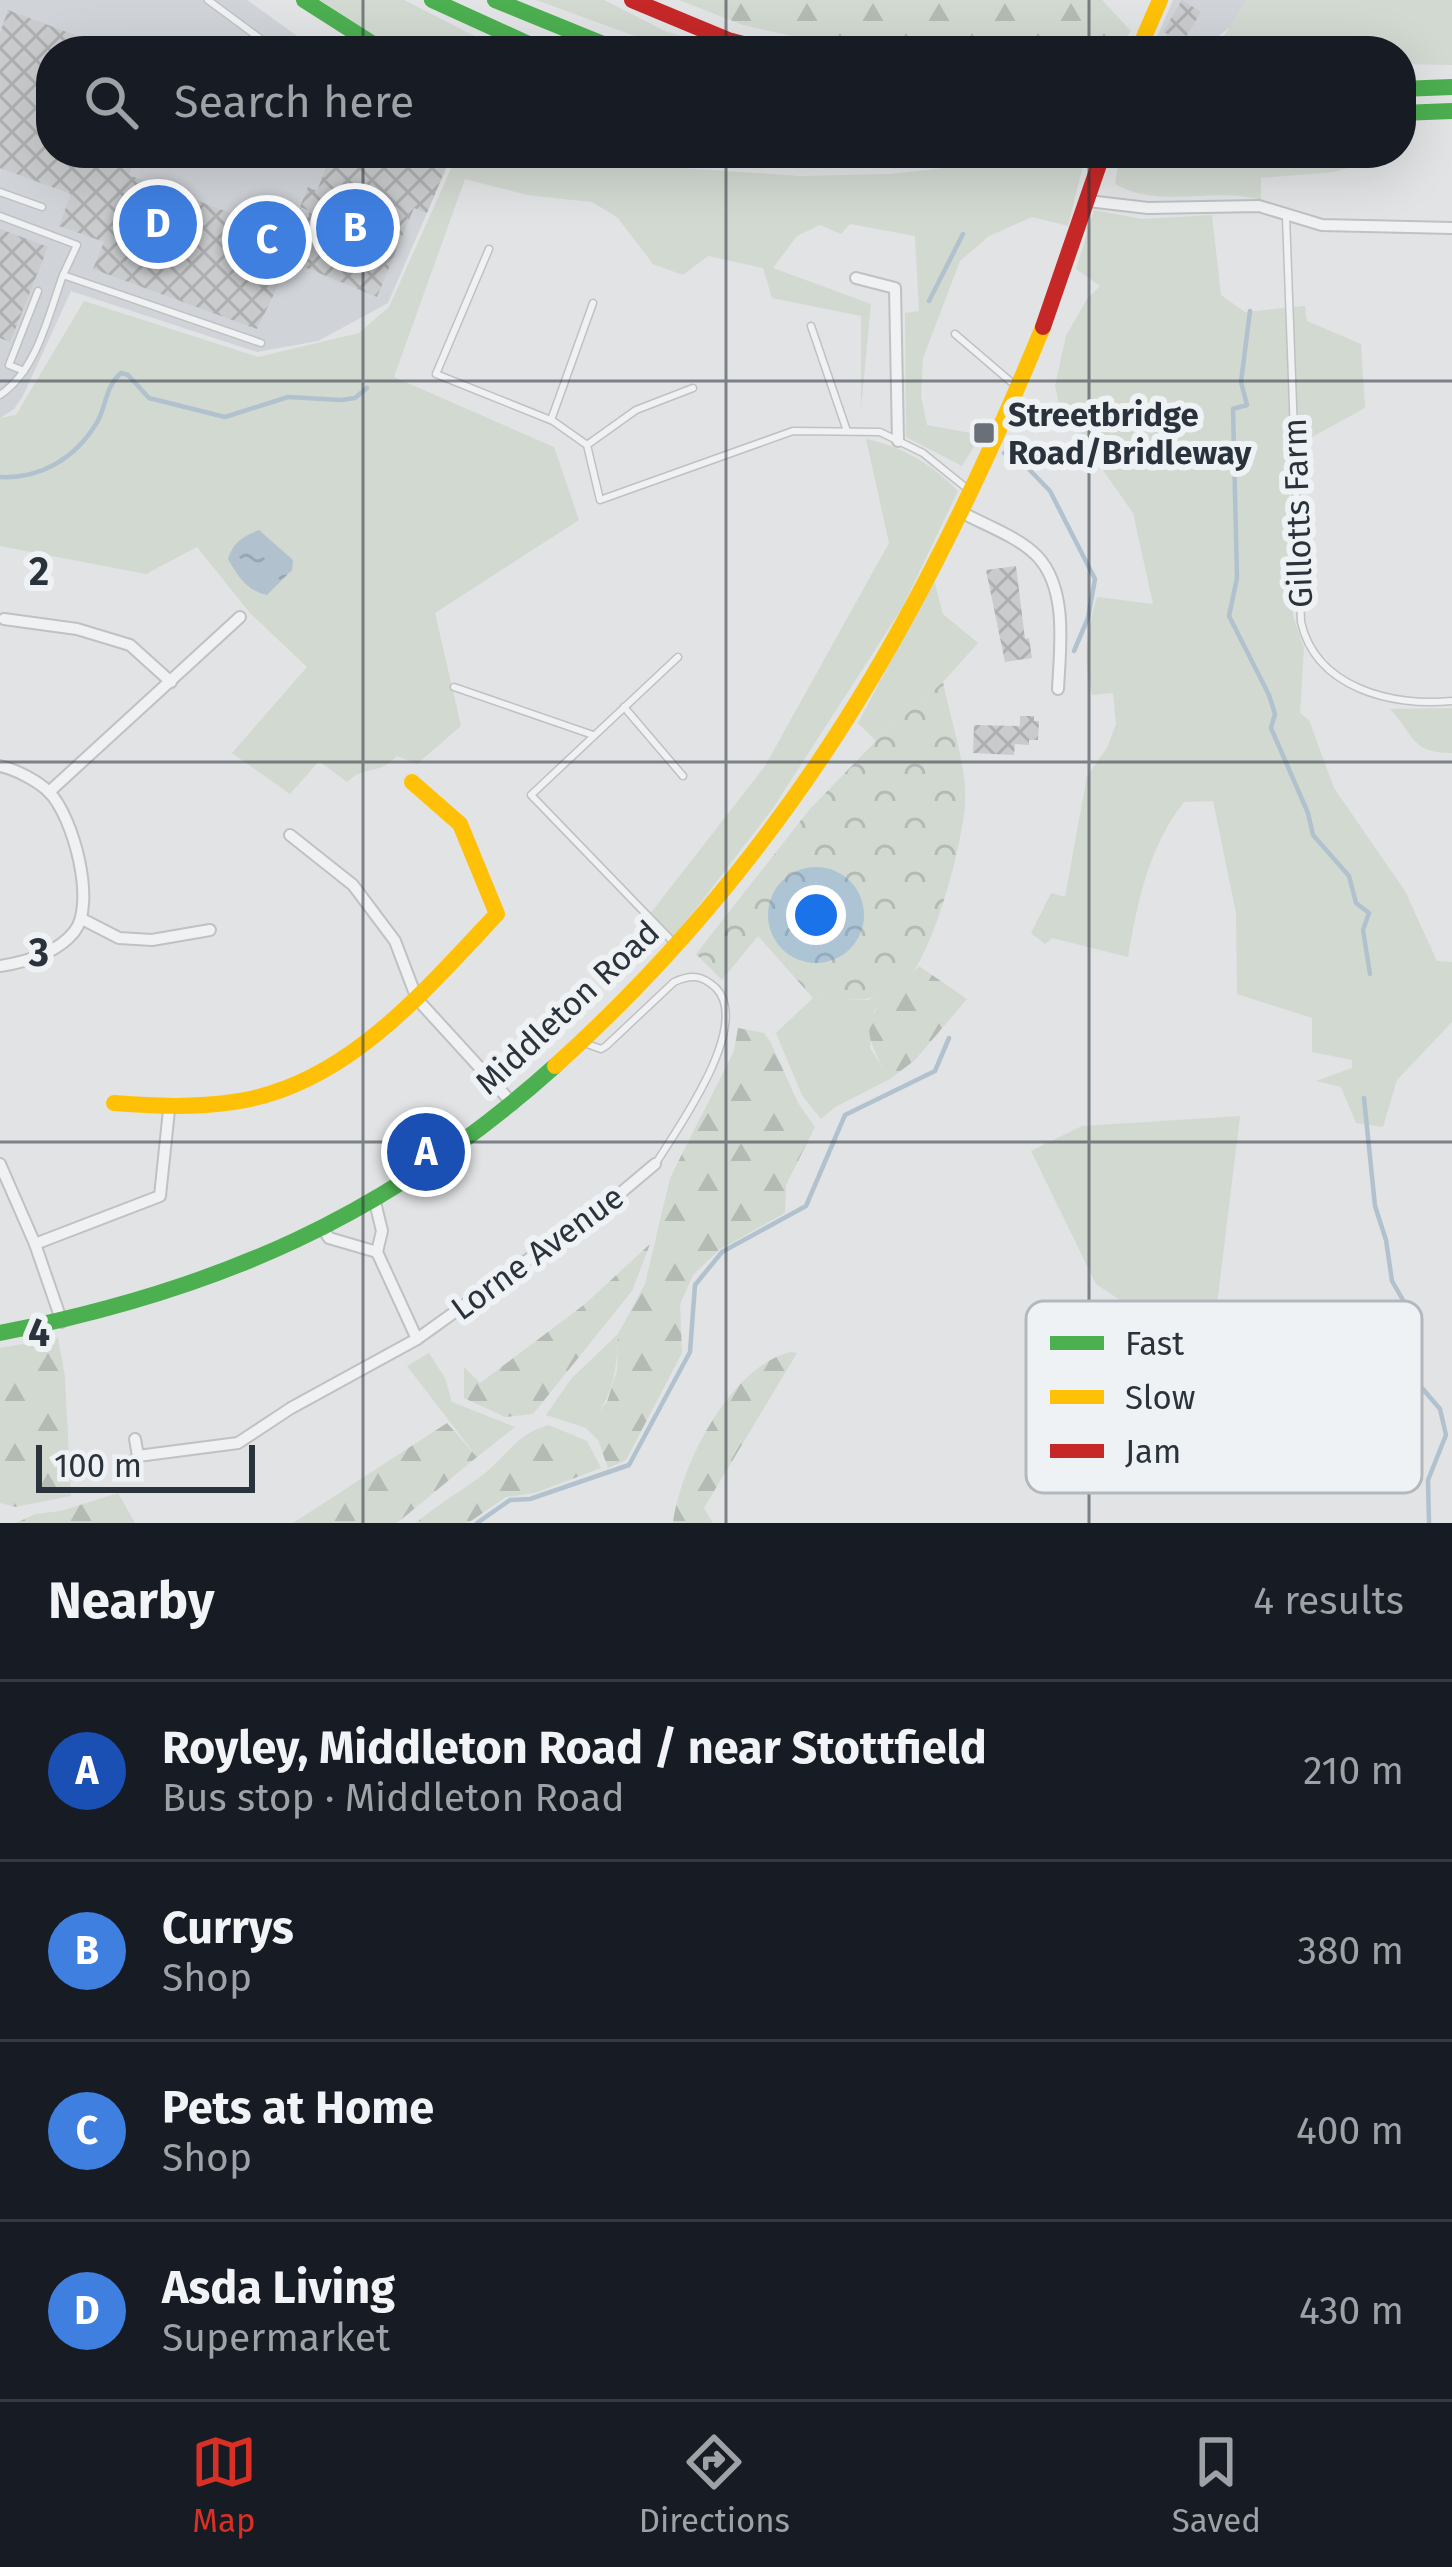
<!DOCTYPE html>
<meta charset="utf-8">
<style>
:root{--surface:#171b24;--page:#20242c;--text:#f1f3f6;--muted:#9ea1a6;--line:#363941;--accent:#d93025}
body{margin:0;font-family:"Fira Sans",sans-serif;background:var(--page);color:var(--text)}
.scale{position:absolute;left:36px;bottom:30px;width:219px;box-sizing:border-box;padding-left:12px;border:6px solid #2a323c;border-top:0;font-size:33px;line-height:42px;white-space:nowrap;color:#2a323c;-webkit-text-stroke:9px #eef2f5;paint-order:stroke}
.you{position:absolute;left:816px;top:915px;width:42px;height:42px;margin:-30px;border:9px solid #fff;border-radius:50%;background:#1a73e8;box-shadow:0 0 0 18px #1a73e833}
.badge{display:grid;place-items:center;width:78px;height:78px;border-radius:50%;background:var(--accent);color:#fff;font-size:39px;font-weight:700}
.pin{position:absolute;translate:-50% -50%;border:6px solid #fff;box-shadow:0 3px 12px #0006}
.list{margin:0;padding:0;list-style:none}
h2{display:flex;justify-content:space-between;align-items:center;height:156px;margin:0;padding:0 48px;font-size:51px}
h2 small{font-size:39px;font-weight:400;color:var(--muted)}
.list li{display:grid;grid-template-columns:78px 1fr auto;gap:36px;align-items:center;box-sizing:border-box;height:180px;padding:0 48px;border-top:3px solid var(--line)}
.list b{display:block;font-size:45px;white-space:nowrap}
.list p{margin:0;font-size:39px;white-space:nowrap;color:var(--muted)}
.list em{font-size:39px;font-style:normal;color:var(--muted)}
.icon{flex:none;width:66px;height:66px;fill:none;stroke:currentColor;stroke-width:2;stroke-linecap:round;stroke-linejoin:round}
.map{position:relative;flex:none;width:1452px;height:1523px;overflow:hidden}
.search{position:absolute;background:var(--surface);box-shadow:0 12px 48px #0002;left:36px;right:36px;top:36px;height:132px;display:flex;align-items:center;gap:30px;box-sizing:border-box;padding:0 42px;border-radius:48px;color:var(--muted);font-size:45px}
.sheet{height:876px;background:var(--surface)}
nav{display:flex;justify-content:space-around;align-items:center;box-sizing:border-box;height:168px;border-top:3px solid var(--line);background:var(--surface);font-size:33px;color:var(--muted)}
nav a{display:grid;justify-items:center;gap:6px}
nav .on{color:var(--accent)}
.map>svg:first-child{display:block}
.built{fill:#d0d3d8}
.grass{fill:#d2d9d1}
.forest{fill:url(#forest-firs)}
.park{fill:url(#park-crowns)}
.water{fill:url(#water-ripples)}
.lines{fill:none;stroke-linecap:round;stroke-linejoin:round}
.stream{stroke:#b2c1ce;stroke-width:4.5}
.building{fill:url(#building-cross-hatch)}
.lane-casing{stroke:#bfc1c3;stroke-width:9}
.street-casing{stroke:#bfc1c3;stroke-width:14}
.lane{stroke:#f0f1f3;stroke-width:6}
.street{stroke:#f0f1f3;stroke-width:10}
.fast{stroke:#4caf50;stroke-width:16}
.slow{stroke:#ffc107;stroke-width:16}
.jam{stroke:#c62828;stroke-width:16}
.grid{fill:none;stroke:#2a323c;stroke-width:3;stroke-opacity:0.55}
.poi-dot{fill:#6a7077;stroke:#eef2f5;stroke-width:4.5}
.labels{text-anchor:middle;stroke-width:12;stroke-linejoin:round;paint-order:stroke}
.poi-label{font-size:33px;font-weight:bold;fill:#2a323c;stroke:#eef2f5;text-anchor:start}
.street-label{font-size:33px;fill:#2a323c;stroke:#eef2f5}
.key{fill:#eef2f5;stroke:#b3b8be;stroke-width:3}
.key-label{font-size:33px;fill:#2a323c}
.grid-label{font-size:39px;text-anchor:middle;font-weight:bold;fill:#2a323c;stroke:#eef2f5;stroke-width:12;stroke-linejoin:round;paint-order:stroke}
</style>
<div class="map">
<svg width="1452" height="1523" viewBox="0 0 1452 1523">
<defs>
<pattern id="forest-firs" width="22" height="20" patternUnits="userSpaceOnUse" patternTransform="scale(3)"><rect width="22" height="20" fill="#d2d9d1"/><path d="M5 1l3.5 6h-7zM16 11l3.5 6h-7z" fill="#b4bbb4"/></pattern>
<pattern id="park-crowns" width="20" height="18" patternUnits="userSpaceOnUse" patternTransform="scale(3)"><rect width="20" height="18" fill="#d2d9d1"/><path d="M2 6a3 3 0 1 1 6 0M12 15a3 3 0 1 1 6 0" fill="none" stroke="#b4bbb4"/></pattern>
<pattern id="water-ripples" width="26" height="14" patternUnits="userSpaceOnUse" patternTransform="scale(3)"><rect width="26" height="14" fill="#b2c1ce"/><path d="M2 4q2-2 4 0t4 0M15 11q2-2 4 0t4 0" fill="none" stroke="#99a6b2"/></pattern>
<pattern id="building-cross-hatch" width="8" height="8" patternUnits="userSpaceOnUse" patternTransform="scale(3)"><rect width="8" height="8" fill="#c9cbcd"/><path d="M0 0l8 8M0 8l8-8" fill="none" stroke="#adafb1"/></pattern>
</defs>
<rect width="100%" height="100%" fill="#e1e3e5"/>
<g class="built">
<path d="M0,0H247L318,51H51V153H453L388,303L318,341L257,352L71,291L23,396L14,409L0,418Z"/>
<path d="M1173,0H1246L1232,25L1201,51H1151Z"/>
</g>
<g class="grass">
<path d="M320,0H404L504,51H398Z"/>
<path d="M536,0H604L665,31L734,51H676Z"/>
<path d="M1246,0H1452V65L1401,64V51H1209L1219,44Z"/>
<path d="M458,153H605L664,167L800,176L889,174L1086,153L1068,226L1032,217L989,236L960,261L923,358L921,396L927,425L981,435L962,466L906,437L905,313L919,311L915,236L850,224L841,234L820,225L797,236L773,268L871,304L861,408V316L772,298L763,268L708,256L683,275L653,264L617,217L592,202L527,195L465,179L394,377L554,447L579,520L435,613L461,726L417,764L397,756C378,776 364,765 347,782L319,761L290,794L232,753L307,667L250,613L197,547L146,574L0,546V418L16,415L84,301L258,357L359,333L389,307Z"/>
<path d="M1120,153H1388L1387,157L1334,172L1261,178V200C1213,186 1161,210 1115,184Z"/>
<path d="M1094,210L1142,219L1212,215L1221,295L1245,312L1305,306L1307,321L1361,344L1365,408L1288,450L1293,616L1304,648L1300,713L1309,720L1334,788L1405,891L1437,961L1452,962V1022L1397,1080L1383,1127L1356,1123L1341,1087L1316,1081L1352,1068V1060L1312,1052V1018L1237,994L1236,913L1213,801L1184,802C1148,848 1138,901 1128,957L1052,938L1045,944L1031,933L1051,893L1065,897L1087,776L1107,748L1116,724L1113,693L1092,695C1082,660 1087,632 1097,597L1153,604L1133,513L1070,423L1059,404L1055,385L1066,336L1087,299L1100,286L1076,269Z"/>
<path d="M866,439C902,446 933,465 958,491L902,608L773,808L669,944L646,919L765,766L889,543Z"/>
<path d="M934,580L943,614L978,643L943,682L876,741L858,723Z"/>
<path d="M1452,708V753C1410,753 1415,735 1390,709Z"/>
<path d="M901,987L874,1011L870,1048L890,1079L835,1107L821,1119L802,1095L776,1033L813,998L868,1000Z"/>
<path d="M1240,1116L1211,1354L1183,1342L1096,1284L1031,1151L1082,1126Z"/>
<path d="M618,1334C617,1371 613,1400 586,1428L546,1415L571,1379Z"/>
<path d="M429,1353L445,1378L452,1402L515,1427L477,1457L407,1366Z"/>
</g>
<g class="forest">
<path d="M679,0H1102L1131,31L1117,51H858L743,25Z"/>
<path d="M919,966L967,999L915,1060L890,1079C848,1013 876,1014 919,966Z"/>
<path d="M738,1028L764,1033L770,1041L798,1103L815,1127L786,1185L785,1213L719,1250L693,1275L680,1304L682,1353L626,1460L608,1468L598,1440L586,1428L607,1402L617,1370L618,1334L645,1284L670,1178L734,1051Z"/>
<path d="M650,1244L632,1291L533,1414L505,1417L464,1398V1367L480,1383L585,1304Z"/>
<path d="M58,1338L65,1377L71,1496L15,1507L0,1503V1348Z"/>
<path d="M790,1352L797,1353L704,1508L713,1523H673C681,1465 729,1368 790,1352Z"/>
<path d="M447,1423L477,1457L397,1523H293Z"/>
<path d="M549,1425L587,1441L601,1468L535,1493L506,1497L468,1523H416C437,1505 458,1493 480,1477C505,1459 516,1433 549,1425Z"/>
<path d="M118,1493L135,1523H16L35,1514L61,1511Z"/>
</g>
<path class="park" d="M943,682C950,717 967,767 965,801C964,841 932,960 903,984C878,1005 843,999 813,998L758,936L722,980L696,954L809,810L876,741Z"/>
<path class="water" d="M259,530L293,560L292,570L267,595C247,591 237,575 228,559C233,542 244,536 259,530Z"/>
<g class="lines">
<g class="stream">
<path d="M929,301L963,234"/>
<path d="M1250,311L1241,382L1247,405L1233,409L1237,578L1229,616L1269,695L1275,714L1271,728L1308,813L1313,835L1349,876L1356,903L1369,913L1363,930L1370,974"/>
<path d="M1004,453L1023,463L1050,491L1095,579L1088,618L1074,651"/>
<path d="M0,477C41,479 75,458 96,424C107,407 104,388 121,373L128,375L149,398L225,417L288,397L341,400L355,398L367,388"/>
<path d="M1364,1098L1375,1206L1386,1240L1392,1281L1415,1321L1410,1342L1416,1381L1440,1409L1446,1435L1428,1480L1429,1523"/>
<path d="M477,1523L510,1500L530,1499L629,1465L690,1352L695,1285L722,1252L806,1206L845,1115L935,1071L949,1038"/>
</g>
</g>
<g class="building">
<path d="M1182,0L1201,12L1177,51L1163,43L1168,34L1163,32Z"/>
<path d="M8,10L115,50L51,51V153H137L129,175L299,239L310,211L300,207L308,187L317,191L327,165L298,153H452L427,213L414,208L377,297L290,261L257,329L93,269L104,242L59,226L71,194L0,168V33Z"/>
<path d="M0,229L48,247L10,342L0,338Z"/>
<path d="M1016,566L1025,639L1029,638L1032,658L1005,662L986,570Z"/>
<path d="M1020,716H1034V721H1039L1038,740H1029V745L1015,744L1014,755L973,753L974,725L1020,726Z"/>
</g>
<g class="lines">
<defs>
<g id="lane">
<path d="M208,0L277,51"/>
<path d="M0,192L42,207"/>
<path d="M0,216L77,245L63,275L261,343"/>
<path d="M1286,216L1301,622C1316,688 1392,707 1452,701"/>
<path d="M489,249L436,374L553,421L587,445L600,500L793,431L880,432L923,453L970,491"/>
<path d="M811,326L847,431"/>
<path d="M955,334L1017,387"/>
<path d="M24,371L9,365L38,291"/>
<path d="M0,395C37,370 48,316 63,275"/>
<path d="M551,420L593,303"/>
<path d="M587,445L636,410L693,388"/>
<path d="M454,687L593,735"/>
<path d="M624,707L683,776"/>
<path d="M675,944L531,795L678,657"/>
<path d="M587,1044L601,1049L606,1046L674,982C691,974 702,975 716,988C752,1025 678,1128 656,1163"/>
</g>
<g id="street">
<path d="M1088,201L1148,208L1259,206L1322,225L1452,228"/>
<path d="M856,278L895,288L898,441"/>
<path d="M963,513C987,526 1019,537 1038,557C1068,590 1060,648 1058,689"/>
<path d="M4,619L77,629L130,645L171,682"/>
<path d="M0,766C15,769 38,781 49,792C73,816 97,904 74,932C57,953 26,962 0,966"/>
<path d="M49,792L240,617"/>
<path d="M290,835L353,885L395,941L417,999L513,1104"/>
<path d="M82,919L119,938L152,940L210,930"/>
<path d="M0,1164L35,1244L62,1322"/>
<path d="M375,1202L382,1231L377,1252L417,1339"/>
<path d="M323,1229L329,1238L377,1252"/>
<path d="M35,1244L160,1196L169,1110"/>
<path d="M138,1456L238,1443L291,1408L417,1339L617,1196L655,1164"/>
<path d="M128,1468L138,1456L135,1439"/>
</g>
</defs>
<use href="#lane" class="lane-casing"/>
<use href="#street" class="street-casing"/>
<use href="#lane" class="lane"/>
<use href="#street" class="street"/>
<g class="fast">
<path d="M304,0L384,51"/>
<path d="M432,0L544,51"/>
<path d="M495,0L620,51"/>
<path d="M1401,89L1452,87"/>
<path d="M1401,113L1452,111"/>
<path d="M710,153L832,159L896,153"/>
<path d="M0,1333C219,1290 388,1216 555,1066"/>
</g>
<g class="slow">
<path d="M1138,51L1160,0"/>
<path d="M555,1066C789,855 925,615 1043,327"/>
<path d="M114,1103C154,1106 193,1108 233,1102C345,1087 424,991 497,914L460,824L412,782"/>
</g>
<g class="jam">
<path d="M632,0L728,40L770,51"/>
<path d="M1043,327L1103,153"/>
</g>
</g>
<path class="grid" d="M363,0V51M726,0V51M1089,0V51M363,153V1523M726,153V1523M1089,153V1523M0,381H1452M0,762H1452M0,1142H1452"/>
<rect class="poi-dot" x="972" y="421" width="24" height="24" rx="6"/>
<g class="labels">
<g class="poi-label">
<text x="1008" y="426">Streetbridge<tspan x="1008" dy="38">Road/Bridleway</tspan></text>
</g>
<g class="street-label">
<text transform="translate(1297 513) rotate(-92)" y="12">Gillotts Farm</text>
<text transform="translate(567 1007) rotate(-43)" y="12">Middleton Road</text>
<text transform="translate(537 1252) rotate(-36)" y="12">Lorne Avenue</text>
</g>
</g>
<rect x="1026" y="1301" width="396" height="192" rx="18" class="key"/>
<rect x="1050" y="1336" width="54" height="14" fill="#4caf50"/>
<rect x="1050" y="1390" width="54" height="14" fill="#ffc107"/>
<rect x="1050" y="1444" width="54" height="14" fill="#c62828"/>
<g class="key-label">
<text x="1125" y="1355">Fast</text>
<text x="1125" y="1409">Slow</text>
<text x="1125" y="1463">Jam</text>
</g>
<g class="grid-label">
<text x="39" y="585">2</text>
<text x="39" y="966">3</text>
<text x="39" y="1346">4</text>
</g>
</svg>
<div class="scale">100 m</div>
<div class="you"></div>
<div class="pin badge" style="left:426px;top:1152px;background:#1a4fb4">A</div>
<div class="pin badge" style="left:355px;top:228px;background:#3f7fe0">B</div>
<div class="pin badge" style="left:267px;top:240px;background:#3f7fe0">C</div>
<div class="pin badge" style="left:158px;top:224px;background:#3f7fe0">D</div>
<div class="search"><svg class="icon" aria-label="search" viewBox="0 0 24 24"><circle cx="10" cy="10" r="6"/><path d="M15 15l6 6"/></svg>Search here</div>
</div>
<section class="sheet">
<h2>Nearby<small>4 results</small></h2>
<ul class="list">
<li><span class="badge" style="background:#1a4fb4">A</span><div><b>Royley, Middleton Road / near Stottfield</b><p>Bus stop · Middleton Road</p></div><em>210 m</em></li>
<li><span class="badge" style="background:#3f7fe0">B</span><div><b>Currys</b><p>Shop</p></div><em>380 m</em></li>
<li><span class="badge" style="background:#3f7fe0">C</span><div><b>Pets at Home</b><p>Shop</p></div><em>400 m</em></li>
<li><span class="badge" style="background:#3f7fe0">D</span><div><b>Asda Living</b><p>Supermarket</p></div><em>430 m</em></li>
</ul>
</section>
<nav>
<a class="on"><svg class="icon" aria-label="map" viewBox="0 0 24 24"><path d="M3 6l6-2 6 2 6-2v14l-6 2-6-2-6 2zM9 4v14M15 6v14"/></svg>Map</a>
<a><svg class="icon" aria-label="directions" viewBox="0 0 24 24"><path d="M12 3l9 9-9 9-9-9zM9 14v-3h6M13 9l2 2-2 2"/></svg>Directions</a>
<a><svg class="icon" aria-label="saved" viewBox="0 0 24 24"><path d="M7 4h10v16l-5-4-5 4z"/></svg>Saved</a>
</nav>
